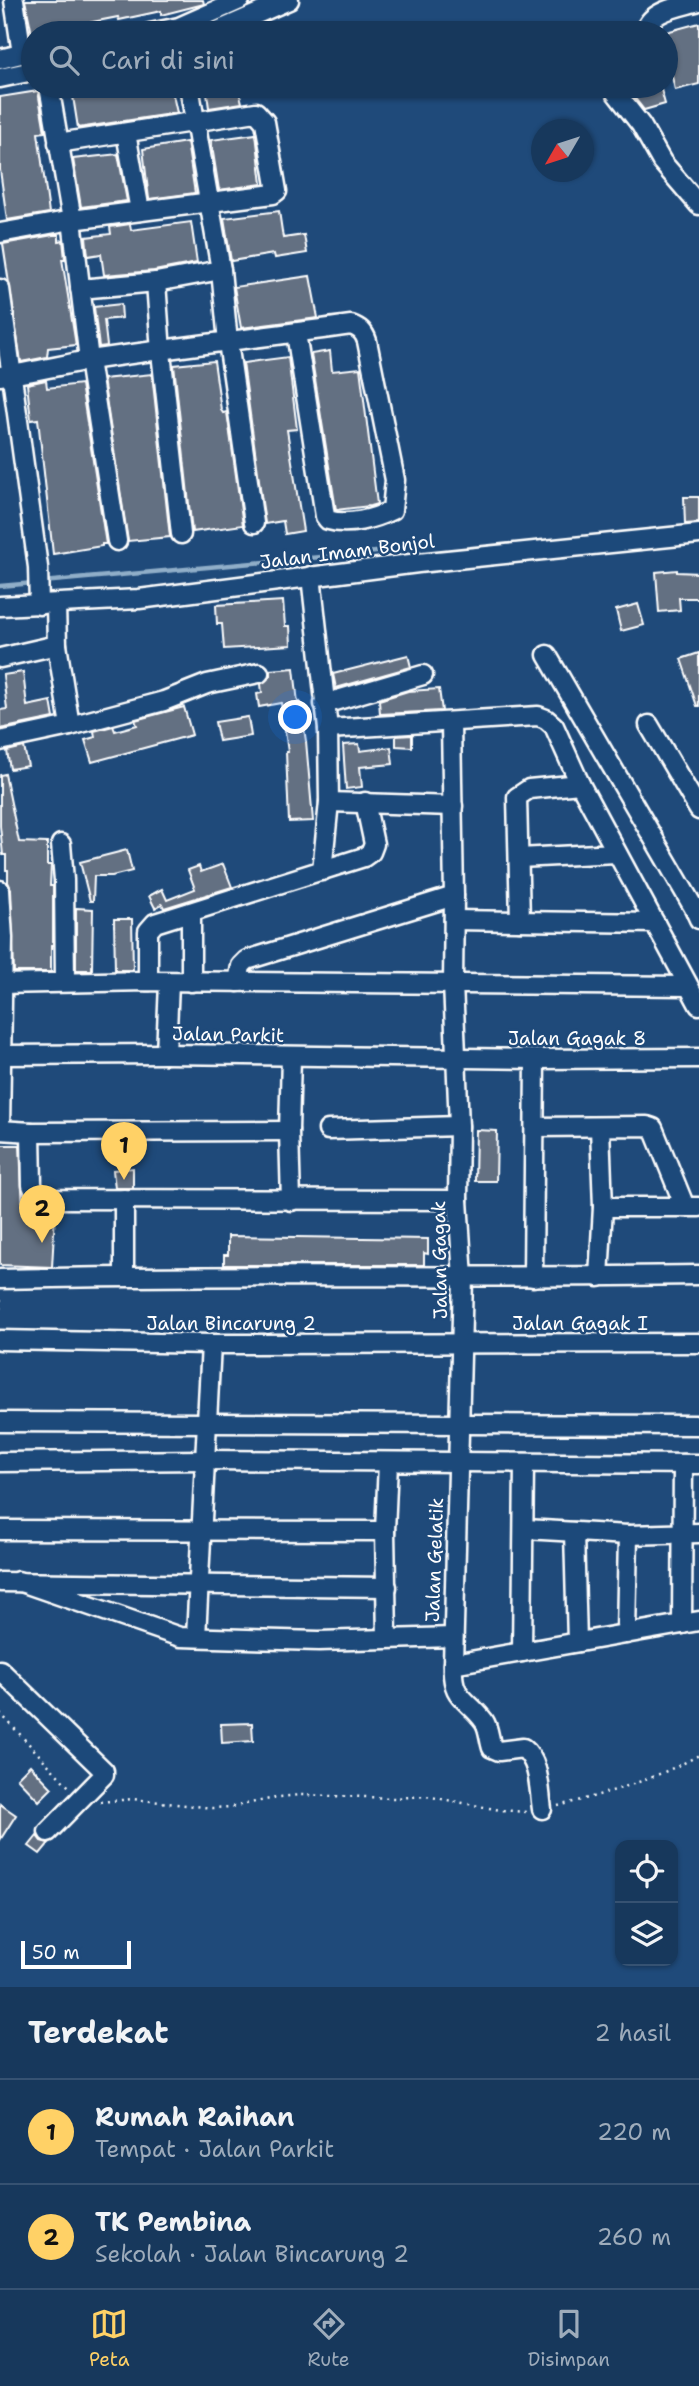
<!DOCTYPE html>
<html lang="id">
<meta charset="utf-8">
<style>
:root{--surface:#17385c;--page:#203f62;--text:#f1f3f6;--muted:#9eacbb;--line:#365272;--accent:#ffd166}
body{margin:0;font-family:"Shantell Sans",sans-serif;background:var(--page);color:var(--text)}
.controls{position:absolute;right:21px;bottom:21px;display:grid;overflow:hidden;border-radius:14px;box-shadow:0 2px 5px #0004}
.controls button{width:63px;height:63px;display:grid;place-items:center;padding:0;border:0;border-bottom:2px solid var(--line);background:var(--surface);color:var(--text);font:35px sans-serif}
.compass{position:absolute;left:531px;top:119px;width:63px;height:63px;border-radius:50%;background:var(--surface);box-shadow:0 2px 5px #0004;rotate:231deg}
.scale{position:absolute;left:21px;bottom:18px;width:110px;box-sizing:border-box;padding-left:7px;border:4px solid #fff;border-top:0;font-size:19px;line-height:24px;white-space:nowrap;color:#fff;-webkit-text-stroke:5px #1f4a7a;paint-order:stroke}
.you{position:absolute;left:296px;top:718px;width:24px;height:24px;margin:-18px;border:5px solid #fff;border-radius:50%;background:#1a73e8;box-shadow:0 0 0 10px #1a73e833}
.badge{display:grid;place-items:center;width:46px;height:46px;border-radius:50%;background:var(--accent);color:#111;font-size:23px;font-weight:700}
.pin{position:absolute;translate:-50% -58px;filter:drop-shadow(0 2px 4px #0008)}
.pin::after{content:'';position:absolute;top:37px;width:24px;height:21px;background:inherit;clip-path:polygon(0 0,100% 0,50% 100%)}
.list{margin:0;padding:0;list-style:none}
h2{display:flex;justify-content:space-between;align-items:center;height:91px;margin:0;padding:0 28px;font-size:30px}
h2 small{font-size:23px;font-weight:400;color:var(--muted)}
.list li{display:grid;grid-template-columns:46px 1fr auto;gap:21px;align-items:center;box-sizing:border-box;height:105px;padding:0 28px;border-top:2px solid var(--line)}
.list b{display:block;font-size:26px;white-space:nowrap}
.list p{margin:0;font-size:23px;white-space:nowrap;color:var(--muted)}
.list em{font-size:23px;font-style:normal;color:var(--muted)}
.icon{flex:none;width:38px;height:38px;fill:none;stroke:currentColor;stroke-width:2;stroke-linecap:round;stroke-linejoin:round}
.map{position:relative;flex:none;width:699px;height:1987px;overflow:hidden}
.search{position:absolute;background:var(--surface);box-shadow:0 2px 5px #0004;left:21px;right:21px;top:21px;height:77px;display:flex;align-items:center;gap:18px;box-sizing:border-box;padding:0 24px;border-radius:38px;color:var(--muted);font-size:26px}
.sheet{height:301px;background:var(--surface)}
nav{display:flex;justify-content:space-around;align-items:center;box-sizing:border-box;height:98px;border-top:2px solid var(--line);background:var(--surface);font-size:19px;color:var(--muted)}
nav a{display:grid;justify-items:center;gap:4px}
nav .on{color:var(--accent)}
.map>svg:first-child{display:block}
.lines{fill:none;stroke-linecap:round;stroke-linejoin:round}
.stream{stroke:#90aec8;stroke-width:4.5}
.building{fill:#636f82;stroke:#fff;stroke-width:2}
.minor-casing{stroke:#fff;stroke-width:23}
.path{stroke:#fff;stroke-width:2.5;stroke-dasharray:2 5;stroke-linecap:butt}
.minor{stroke:#1f4a7a;stroke-width:18}
.labels{text-anchor:middle;stroke-width:5;stroke-linejoin:round;paint-order:stroke}
.street-label{font-size:19px;fill:#fff;stroke:#1f4a7a}
</style>
<div class="map">
<svg width="699" height="1987" viewBox="0 0 699 1987">
<rect width="100%" height="100%" fill="#1f4a7a"/>
<filter id="ink" filterUnits="userSpaceOnUse"><feTurbulence type="fractalNoise" baseFrequency=".0143" numOctaves="2"/><feDisplacementMap in="SourceGraphic" scale="14" xChannelSelector="R" yChannelSelector="G"/><feConvolveMatrix kernelMatrix="1 2 1 2 8 2 1 2 1" color-interpolation-filters="sRGB"/></filter>
<g filter="url(#ink)">
<g class="lines">
<g class="stream">
<path d="M42,582L376,552"/>
<path d="M0,586L34,583"/>
</g>
</g>
<g class="building">
<path d="M25,0H203L204,4L161,15V11L119,20L118,17L32,34Z"/>
<path d="M699,23V84L675,90L666,49V32Z"/>
<path d="M93,86H171L177,113L78,128L72,90Z"/>
<path d="M206,86H238L242,103L209,108Z"/>
<path d="M628,86H660L665,104L644,110L627,88Z"/>
<path d="M38,91L45,132L38,133L49,213L7,220L0,170V97Z"/>
<path d="M256,134L262,184L219,190L211,140Z"/>
<path d="M187,142L195,193L149,199L143,149Z"/>
<path d="M118,154L127,201L81,207L73,159Z"/>
<path d="M279,211L283,238L304,235L307,253L275,258L274,254L231,261L224,218Z"/>
<path d="M191,222L197,263L154,271L104,275L101,254L88,256L86,237L111,234L110,227L130,224L131,230Z"/>
<path d="M53,235H59V241L63,240L65,259H62L76,345L48,348L47,357L21,362L3,244Z"/>
<path d="M310,276L318,318L241,328L234,287Z"/>
<path d="M121,304L122,318L104,320L107,346L99,347L94,307Z"/>
<path d="M330,351L332,371L360,368L377,504L370,506L336,510L311,354Z"/>
<path d="M288,357L297,429L287,430L303,531L285,534L283,521L265,524L243,363Z"/>
<path d="M214,361L221,410L223,413L227,412L243,525L192,532L174,365Z"/>
<path d="M152,374L170,537L128,541L103,379Z"/>
<path d="M46,380L47,388L81,384L106,544H102V546L53,554L38,419L31,420L27,384Z"/>
<path d="M684,497H699V523L685,524Z"/>
<path d="M677,570V572L699,573V598H679L680,610L659,612L656,572Z"/>
<path d="M283,601L285,626H290L291,645L224,649L222,624H217L216,605Z"/>
<path d="M638,604L644,625L621,631L616,610Z"/>
<path d="M699,653V706H697L681,659Z"/>
<path d="M408,655L411,667L336,688L333,674Z"/>
<path d="M294,668L298,703L300,702L306,741L313,821L289,822L286,752H288L281,703L259,707L257,694L262,693L261,684L270,677V670Z"/>
<path d="M23,672L27,706L51,701L54,718L0,729V710L7,709L3,675Z"/>
<path d="M439,689L442,711L380,714L379,700L408,691Z"/>
<path d="M184,707L192,735L92,762L85,740L95,737L94,731L113,726L115,731L137,725L135,720Z"/>
<path d="M248,717L251,736L219,741L215,722Z"/>
<path d="M412,735V747L396,746V736Z"/>
<path d="M359,744L360,751L391,747L393,764L360,767L362,787L346,789L343,745Z"/>
<path d="M24,747L28,766L10,769L7,751Z"/>
<path d="M5,774L19,842L47,843V865H51L50,886H53V945H51V972H14L11,889L8,882V870H6V855H3L0,826V775Z"/>
<path d="M127,850L132,871L112,876H94L93,901H90L80,862Z"/>
<path d="M223,864L232,887L164,908L162,904L155,908L149,896L162,889L167,900L195,889L188,870L199,866L201,872Z"/>
<path d="M76,908L93,909L92,970H76Z"/>
<path d="M114,919H132L133,970H115Z"/>
<path d="M476,1130L497,1131L496,1181H475Z"/>
<path d="M0,1145H20L23,1212L55,1214L52,1267L0,1265Z"/>
<path d="M133,1168V1188H115L113,1170Z"/>
<path d="M228,1236L428,1239V1254L424,1253V1265H224V1255H228Z"/>
<path d="M252,1723L253,1741L222,1743L221,1724Z"/>
<path d="M30,1765L52,1788L39,1801L17,1778Z"/>
<path d="M0,1804L16,1815L0,1840Z"/>
<path d="M37,1836L41,1841L49,1843L40,1854L29,1846Z"/>
</g>
<g class="lines">
<defs>
<g id="minor">
<path d="M14,0L22,54"/>
<path d="M150,33L179,27L240,0"/>
<path d="M213,33L289,0"/>
<path d="M645,33C648,10 680,7 699,1"/>
<path d="M0,59L33,51"/>
<path d="M0,78L33,71"/>
<path d="M49,86L72,220L89,360L117,541"/>
<path d="M189,86L221,270L228,342L254,523"/>
<path d="M615,86L616,93L641,125L662,162L699,205"/>
<path d="M126,133L140,211"/>
<path d="M0,233L72,220L273,194L277,191L265,122L256,112L58,143"/>
<path d="M156,282L161,352L181,534"/>
<path d="M0,289L38,567L39,605"/>
<path d="M80,289L156,282L221,270"/>
<path d="M0,376C30,373 60,365 90,360C176,347 264,337 351,325C360,328 364,332 367,341L395,480L392,510C374,519 348,526 328,520L325,516L296,333"/>
<path d="M311,576L328,729L329,802L322,871"/>
<path d="M0,606L139,599L418,563L699,534"/>
<path d="M547,655L694,908L699,919"/>
<path d="M0,658L57,645"/>
<path d="M324,704L423,675"/>
<path d="M451,723L454,896L453,983L459,1126L458,1200L463,1278L453,1664L699,1621"/>
<path d="M649,725L699,810"/>
<path d="M70,726L164,701L207,684L259,673"/>
<path d="M328,729L538,716L546,719L554,726L580,784L699,1005"/>
<path d="M0,741L70,726L57,645L56,605"/>
<path d="M329,802L453,806"/>
<path d="M61,844L64,880L65,982"/>
<path d="M519,858L616,853"/>
<path d="M0,890L3,938L0,1130"/>
<path d="M191,912V982"/>
<path d="M454,920L655,923"/>
<path d="M520,921L517,797L529,789L580,784"/>
<path d="M148,981V931L155,923L364,857L371,852L374,844L365,802"/>
<path d="M238,982L241,966L247,960L454,896"/>
<path d="M0,984L148,981L687,986"/>
<path d="M166,1054L169,983"/>
<path d="M0,1055L166,1054L535,1059L699,1058"/>
<path d="M291,1057L289,1131L291,1201"/>
<path d="M535,1127L647,1126L653,1128L685,1207"/>
<path d="M0,1130L31,1132L289,1131"/>
<path d="M328,1130L459,1126"/>
<path d="M31,1132L32,1185L36,1194L44,1199L458,1200"/>
<path d="M124,1199V1275"/>
<path d="M603,1207H699"/>
<path d="M533,1277L535,1059"/>
<path d="M599,1277L603,1207L600,1128"/>
<path d="M0,1279C233,1273 466,1279 699,1275"/>
<path d="M0,1340L211,1344L699,1343"/>
<path d="M0,1422L699,1425"/>
<path d="M0,1462L205,1460L699,1464"/>
<path d="M525,1529L628,1535L699,1533"/>
<path d="M0,1530L385,1531"/>
<path d="M574,1532L577,1642"/>
<path d="M18,1581L180,1637L319,1641L453,1637"/>
<path d="M0,1582L387,1587"/>
<path d="M682,1624L683,1464"/>
<path d="M626,1634L628,1535"/>
<path d="M196,1637L211,1344"/>
<path d="M387,1638L385,1531L388,1463"/>
<path d="M522,1652L524,1463"/>
<path d="M453,1664C451,1699 466,1697 484,1721C489,1728 489,1739 492,1748L499,1751L523,1748C540,1761 539,1790 542,1809"/>
<path d="M0,1670L104,1771V1775L48,1832"/>
</g>
</defs>
<use href="#minor" class="minor-casing"/>
<g class="path">
<path d="M0,1309L1,1295"/>
<path d="M0,1713L70,1788"/>
<path d="M100,1802L133,1799L212,1808L231,1807L280,1797L300,1795L395,1798L426,1796L500,1810L527,1812"/>
<path d="M558,1806C605,1794 656,1779 699,1755"/>
</g>
<use href="#minor" class="minor"/>
</g>
</g>
<g class="labels">
<g class="street-label">
<text transform="translate(347 551) rotate(-7)" y="7">Jalan Imam Bonjol</text>
<text transform="translate(228 1034) rotate(1)" y="7">Jalan Parkit</text>
<text x="577" y="1045">Jalan Gagak 8</text>
<text transform="translate(439 1260) rotate(-91)" y="7">Jalan Gagak</text>
<text x="231" y="1330">Jalan Bincarung 2</text>
<text x="580" y="1330">Jalan Gagak I</text>
<text transform="translate(434 1560) rotate(-88)" y="7">Jalan Gelatik</text>
</g>
</g>
</svg>
<div class="controls">
<button><svg class="icon" aria-label="locate" viewBox="0 0 24 24"><circle cx="12" cy="12" r="6"/><path d="M12 2v4M12 18v4M2 12h4M18 12h4"/></svg></button>
<button><svg class="icon" aria-label="layers" viewBox="0 0 24 24"><path d="M12 4l9 5-9 5-9-5zM3 14l9 5 9-5"/></svg></button>
</div>
<svg class="compass" viewBox="-18 -18 36 36"><path d="M0-13l5 13h-10z" fill="#e53935"/><path d="M0 13l5-13h-10z" fill="#9eacbb"/></svg>
<div class="scale">50 m</div>
<div class="you"></div>
<div class="pin badge" style="left:124px;top:1180px">1</div>
<div class="pin badge" style="left:42px;top:1243px">2</div>
<div class="search"><svg class="icon" aria-label="search" viewBox="0 0 24 24"><circle cx="10" cy="10" r="6"/><path d="M15 15l6 6"/></svg>Cari di sini</div>
</div>
<section class="sheet">
<h2>Terdekat<small>2 hasil</small></h2>
<ul class="list">
<li><span class="badge">1</span><div><b>Rumah Raihan</b><p>Tempat · Jalan Parkit</p></div><em>220 m</em></li>
<li><span class="badge">2</span><div><b>TK Pembina</b><p>Sekolah · Jalan Bincarung 2</p></div><em>260 m</em></li>
</ul>
</section>
<nav>
<a class="on"><svg class="icon" aria-label="map" viewBox="0 0 24 24"><path d="M3 6l6-2 6 2 6-2v14l-6 2-6-2-6 2zM9 4v14M15 6v14"/></svg>Peta</a>
<a><svg class="icon" aria-label="directions" viewBox="0 0 24 24"><path d="M12 3l9 9-9 9-9-9zM9 14v-3h6M13 9l2 2-2 2"/></svg>Rute</a>
<a><svg class="icon" aria-label="saved" viewBox="0 0 24 24"><path d="M7 4h10v16l-5-4-5 4z"/></svg>Disimpan</a>
</nav>
